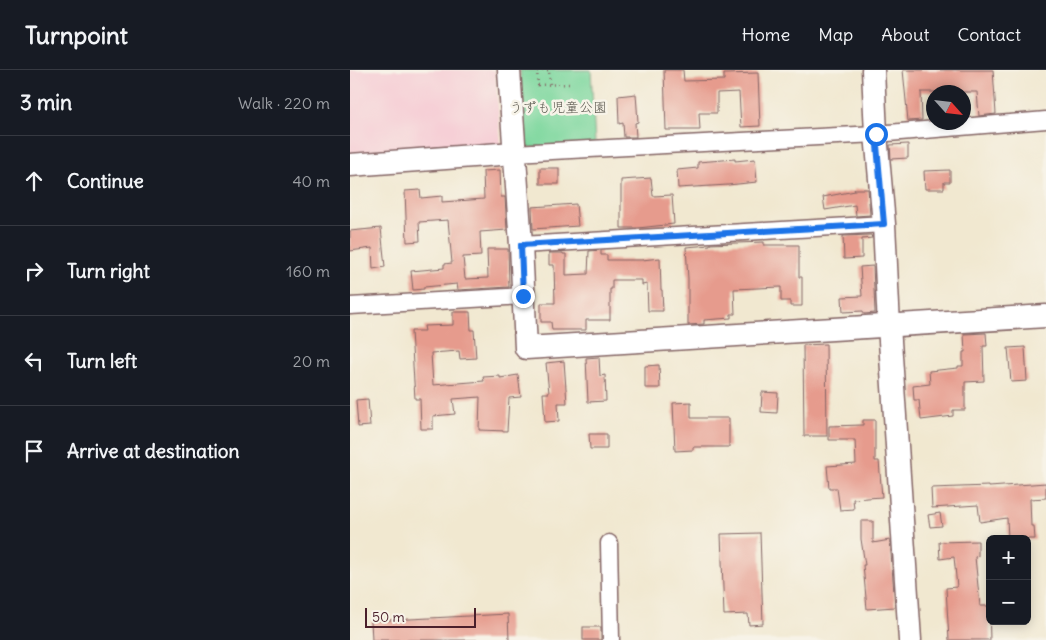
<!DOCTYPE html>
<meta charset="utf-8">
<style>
:root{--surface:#171b24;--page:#242831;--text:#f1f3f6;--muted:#9ea1a6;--line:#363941}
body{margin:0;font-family:Delius,"Klee One",sans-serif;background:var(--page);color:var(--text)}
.controls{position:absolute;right:15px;bottom:15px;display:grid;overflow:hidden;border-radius:8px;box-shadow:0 2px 12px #0003}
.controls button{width:45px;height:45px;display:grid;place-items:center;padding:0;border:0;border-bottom:1px solid var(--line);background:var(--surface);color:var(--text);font:25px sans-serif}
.compass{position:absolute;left:576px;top:15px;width:45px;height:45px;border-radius:50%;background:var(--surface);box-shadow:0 2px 12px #0003;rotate:117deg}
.scale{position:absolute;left:15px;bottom:12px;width:111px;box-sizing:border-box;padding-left:5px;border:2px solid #4a1f2b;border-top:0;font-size:14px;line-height:18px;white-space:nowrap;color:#4a1f2b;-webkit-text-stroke:4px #f7f3e8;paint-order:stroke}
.stop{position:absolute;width:15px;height:15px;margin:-11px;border:4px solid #1a73e8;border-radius:50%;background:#fff}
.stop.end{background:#1a73e8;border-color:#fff;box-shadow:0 1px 5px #0008}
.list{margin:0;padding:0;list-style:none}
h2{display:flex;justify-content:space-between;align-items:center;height:65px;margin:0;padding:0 20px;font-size:21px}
h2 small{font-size:16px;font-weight:400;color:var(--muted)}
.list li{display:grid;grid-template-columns:32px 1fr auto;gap:15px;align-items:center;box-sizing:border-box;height:90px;padding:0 20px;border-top:1px solid var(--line)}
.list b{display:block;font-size:19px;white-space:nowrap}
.list em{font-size:16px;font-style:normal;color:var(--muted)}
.icon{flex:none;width:28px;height:28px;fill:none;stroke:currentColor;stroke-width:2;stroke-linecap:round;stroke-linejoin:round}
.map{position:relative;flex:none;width:696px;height:570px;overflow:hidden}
header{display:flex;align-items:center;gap:30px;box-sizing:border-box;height:70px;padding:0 25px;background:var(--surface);border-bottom:1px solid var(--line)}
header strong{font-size:24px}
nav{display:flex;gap:28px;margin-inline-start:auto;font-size:18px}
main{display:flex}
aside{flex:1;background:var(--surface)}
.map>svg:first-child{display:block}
.built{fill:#f6cfd6}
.green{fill:#7cd79d;stroke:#637b64}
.building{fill:#e69b8d}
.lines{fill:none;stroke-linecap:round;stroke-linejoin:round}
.street-casing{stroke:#846565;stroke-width:19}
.secondary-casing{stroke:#846565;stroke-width:25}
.path{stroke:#846565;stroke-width:2.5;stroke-dasharray:1 4;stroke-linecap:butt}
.street{stroke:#fff;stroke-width:16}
.secondary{stroke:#fff;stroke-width:22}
.route{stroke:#1a73e8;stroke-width:6}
.labels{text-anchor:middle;stroke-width:5;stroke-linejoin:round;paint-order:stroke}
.park-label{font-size:14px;fill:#59564d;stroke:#f7f3e8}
</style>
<header>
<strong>Turnpoint</strong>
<nav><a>Home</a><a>Map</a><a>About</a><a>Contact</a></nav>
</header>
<main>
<aside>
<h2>3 min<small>Walk · 220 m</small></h2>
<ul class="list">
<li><svg class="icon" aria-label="ahead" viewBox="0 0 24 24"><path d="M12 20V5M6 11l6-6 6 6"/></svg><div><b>Continue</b></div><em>40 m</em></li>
<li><svg class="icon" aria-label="right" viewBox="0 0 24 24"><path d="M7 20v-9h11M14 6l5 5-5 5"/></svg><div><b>Turn right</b></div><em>160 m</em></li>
<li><svg class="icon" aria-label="left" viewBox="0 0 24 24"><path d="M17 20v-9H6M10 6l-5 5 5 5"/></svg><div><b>Turn left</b></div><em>20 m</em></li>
<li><svg class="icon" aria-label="arrive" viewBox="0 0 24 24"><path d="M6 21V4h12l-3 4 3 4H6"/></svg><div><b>Arrive at destination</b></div></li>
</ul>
</aside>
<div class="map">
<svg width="696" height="570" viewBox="0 0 696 570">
<rect width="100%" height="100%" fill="#f7f3e8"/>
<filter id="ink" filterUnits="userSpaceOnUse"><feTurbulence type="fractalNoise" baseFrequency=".02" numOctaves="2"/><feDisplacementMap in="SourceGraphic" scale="10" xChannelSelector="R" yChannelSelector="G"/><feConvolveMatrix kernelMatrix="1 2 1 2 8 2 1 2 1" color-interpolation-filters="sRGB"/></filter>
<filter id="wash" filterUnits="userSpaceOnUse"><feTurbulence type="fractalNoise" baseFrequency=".0096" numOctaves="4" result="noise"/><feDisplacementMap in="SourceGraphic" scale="20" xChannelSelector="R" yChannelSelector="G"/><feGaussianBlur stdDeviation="1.12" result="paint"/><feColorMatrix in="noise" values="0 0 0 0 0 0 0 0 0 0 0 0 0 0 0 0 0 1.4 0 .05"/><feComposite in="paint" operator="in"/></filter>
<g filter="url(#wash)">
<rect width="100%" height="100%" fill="#f1e8d0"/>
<path class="built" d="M0,0H145L151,74L0,88Z"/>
<path class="green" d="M170,0H241L245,73L174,78Z"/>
<g id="blocks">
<g class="building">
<path d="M314,0H333L334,11L374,10V4L408,3L410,56L391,57L389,22L367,23V43H349L350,60H316Z"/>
<path d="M553,0H643L646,44L629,46L627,22H571L572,50L558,51Z"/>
<path d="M286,24L288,52L285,53L286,67H274L273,53L269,54L268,26Z"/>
<path d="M558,74V88L541,89L540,75Z"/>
<path d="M385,89V91L405,89L407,112L378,115L328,118L327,100L348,98V92Z"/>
<rect x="190" y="98" width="19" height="16"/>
<path d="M150,100L151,127H155L157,160L130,162L131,186L113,187L115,209L138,208L137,179H158L159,217L108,220L107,214L74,217V219L63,220L61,201L94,198V194L102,193L98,150L69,152L70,171L57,172L55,121L70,120L71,128L92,126V132L134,129L133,101Z"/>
<path d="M600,100V112H594V119H575L574,101Z"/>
<path d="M301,108L303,126L322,125L324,154L288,158H271V110Z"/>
<path d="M504,119H518L520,145L506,146L505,135L475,140L473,127L505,121Z"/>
<path d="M226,134L228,156L183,159L182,137Z"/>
<path d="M31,158L35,197L23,199L22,178L0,181V161Z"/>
<path d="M521,165L522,168L512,169V188L494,189L493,166Z"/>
<path d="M414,172V175H449V207H452V236H440V231H431V217L384,219L385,244H381V248L354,250V254L338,255V209L336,177L360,175V174Z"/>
<path d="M251,180V185H257V190H292L310,188L311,220H312L313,241H298L297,214L292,215V210H262V219H260V250H236V260H202L201,252H191V233H205L204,195H199V183H213V184H216V205L238,204L239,181Z"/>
<path d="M523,196L525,243L514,244L513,241L493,242L492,227L512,226L510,197Z"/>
<path d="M103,242H120L121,260H124L126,288L110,289L109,281L81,283L83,315L134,311L133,307L150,306V308L168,305L171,327L159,328L157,361L129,360L130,327L103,329L105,344L83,346V359H71L70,329H65L61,261H75L74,256L103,255Z"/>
<path d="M636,263L637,276H633L634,311L615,312V340H603V346L571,350L569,330H564L563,316L580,314L579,301L608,298V296H613V282H615L614,264Z"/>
<path d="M476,274L477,366H454L453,275Z"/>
<path d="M675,277L677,311L661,312L658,278Z"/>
<path d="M249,287L250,306L255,305L256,331L238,332L236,288Z"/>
<path d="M214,291L217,333H208L209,351L195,352L193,323H199L196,293Z"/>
<path d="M309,295L310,318H295V296Z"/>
<path d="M412,322L428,323L427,343L411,342Z"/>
<path d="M18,329L20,356L8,357L6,330Z"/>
<path d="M341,332V348H379V377H343V380L325,381L323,333Z"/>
<path d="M513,350H525V391H529L532,427L503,429L504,439L490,440L487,418H479L477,396L506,394L505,370H479V356L513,355Z"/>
<path d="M239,364H257V379H240Z"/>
<path d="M696,413V428L680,429L681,456H684L685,469H658L657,448L630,452L628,435L582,438L581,418L639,416V417Z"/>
<path d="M590,443L592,456L580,457L578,445Z"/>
<path d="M511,451H523V473L540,470L545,537L517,539L513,495H515L511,469Z"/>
<path d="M410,463L413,554L399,555L398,544L374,545L371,464Z"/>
<path d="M628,471V486L625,487L630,536H639L640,570H599L596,518L607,517L604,487L590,489L589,472Z"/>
<path d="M158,544L159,570H22L21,551Z"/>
<rect x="233" y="557" width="18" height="13"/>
</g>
</g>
</g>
<g filter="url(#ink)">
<use href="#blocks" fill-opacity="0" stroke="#846565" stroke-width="1"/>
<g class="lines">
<defs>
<g id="street">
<path d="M164,83L526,64L696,50"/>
<path d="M171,175L534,154"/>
<path d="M0,236L173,226"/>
<path d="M259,473L261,570"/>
</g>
<g id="secondary">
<path d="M159,0L171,175L176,278L696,246"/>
<path d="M523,0L526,64L534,154L539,256L560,570"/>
<path d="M0,95L164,83"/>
</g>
</defs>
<use href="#street" class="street-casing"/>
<use href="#secondary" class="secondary-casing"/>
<g class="path">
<path d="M187,0L188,15L221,14"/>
<path d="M187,1L199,0L200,14"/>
</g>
<use href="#street" class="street"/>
<use href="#secondary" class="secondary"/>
</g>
</g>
<g class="lines" filter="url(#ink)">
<path class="route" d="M173,226L171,175L534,154L526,64"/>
</g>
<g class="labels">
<g class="park-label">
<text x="208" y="42">うずも児童公園</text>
</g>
</g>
</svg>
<div class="controls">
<button>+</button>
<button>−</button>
</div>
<svg class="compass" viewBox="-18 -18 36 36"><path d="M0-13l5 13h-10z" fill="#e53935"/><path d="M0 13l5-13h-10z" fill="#9ea1a6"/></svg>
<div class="scale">50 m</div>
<div class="stop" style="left:526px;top:64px"></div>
<div class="stop end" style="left:173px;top:226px"></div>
</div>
</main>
